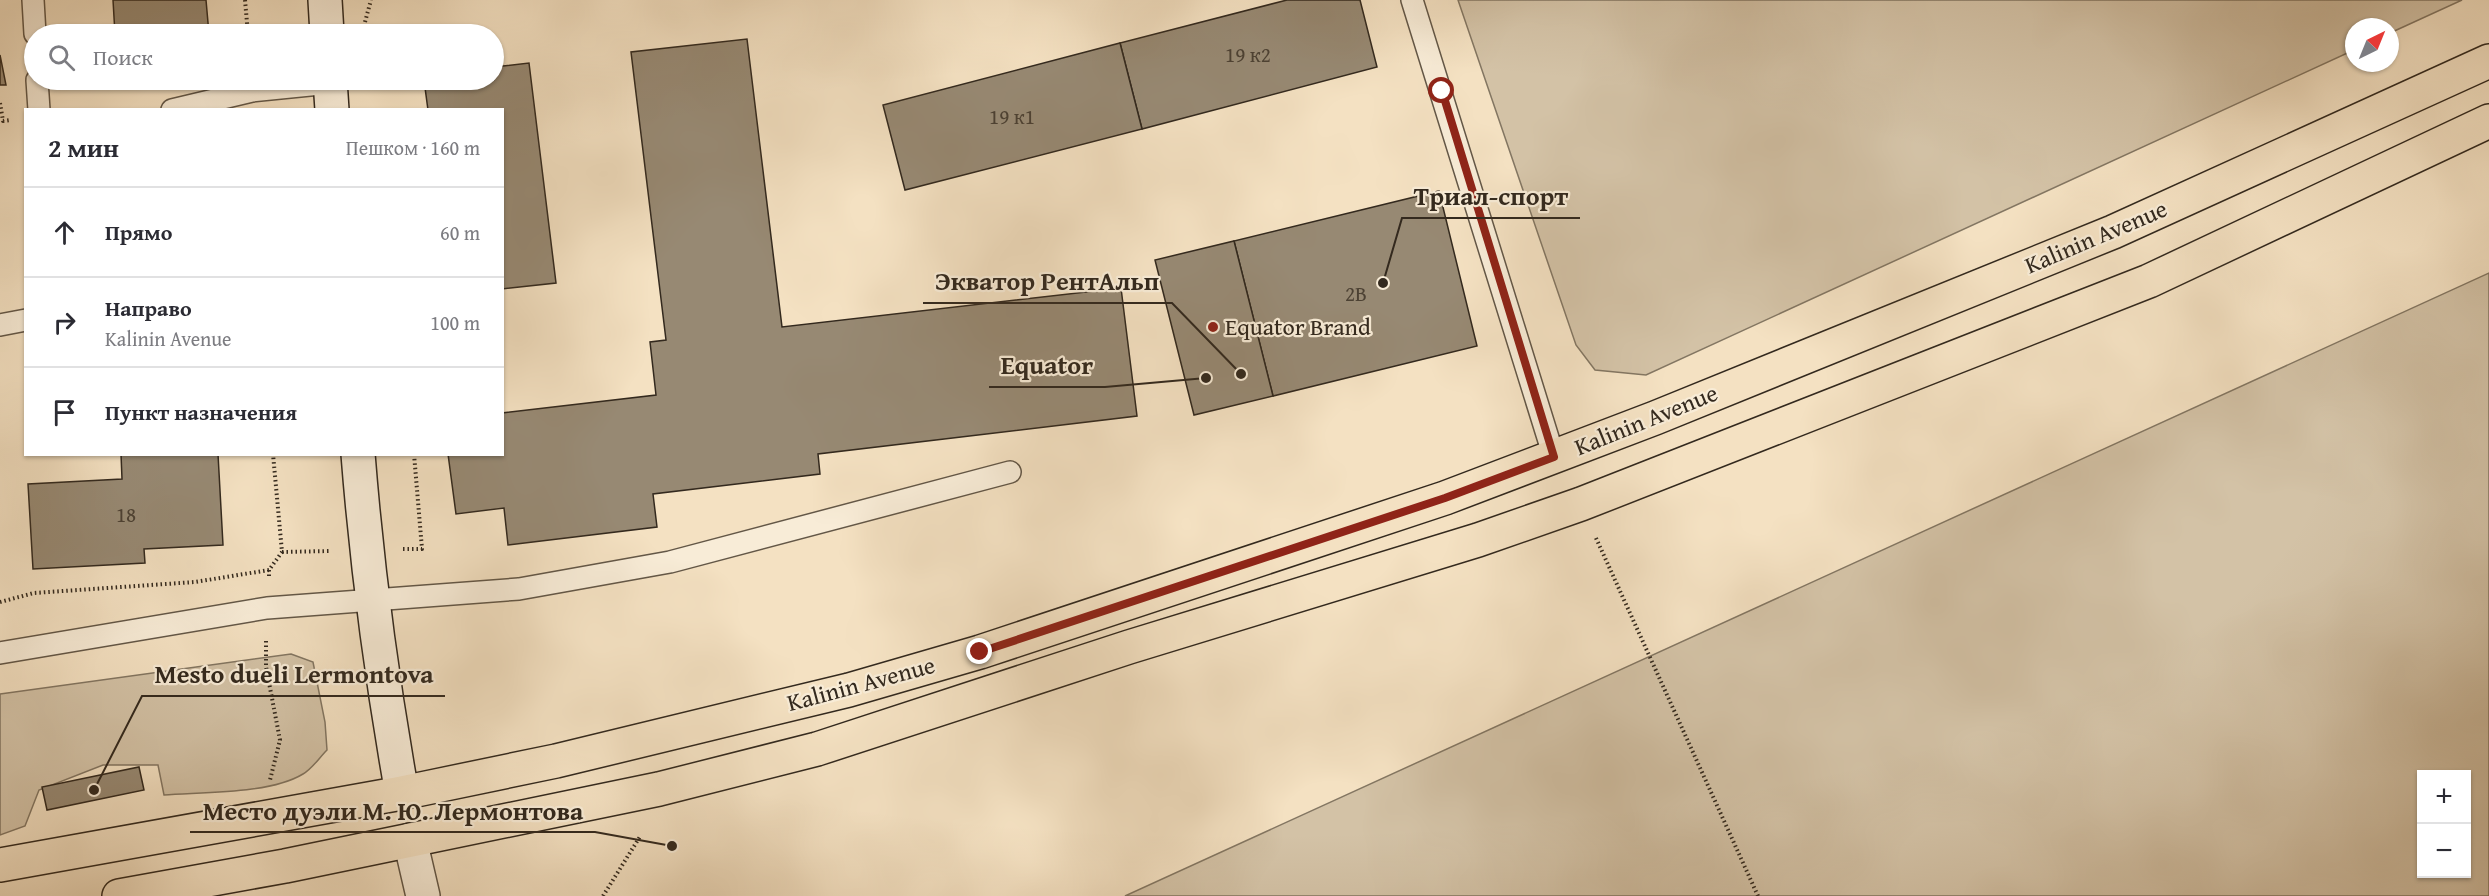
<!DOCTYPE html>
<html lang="ru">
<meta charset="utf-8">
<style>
:root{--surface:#fff;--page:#f7f7f7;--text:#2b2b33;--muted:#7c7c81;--line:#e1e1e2}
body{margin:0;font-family:"Gentium Book Plus",serif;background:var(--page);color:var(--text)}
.controls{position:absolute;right:18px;bottom:18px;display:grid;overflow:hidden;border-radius:0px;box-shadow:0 2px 4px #0004}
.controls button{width:54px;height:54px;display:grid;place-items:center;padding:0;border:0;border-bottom:2px solid var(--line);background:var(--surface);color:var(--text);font:30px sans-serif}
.compass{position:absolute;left:2345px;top:18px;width:54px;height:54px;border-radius:50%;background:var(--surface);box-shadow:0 2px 4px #0004;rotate:43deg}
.stop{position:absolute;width:18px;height:18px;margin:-14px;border:4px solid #8f2418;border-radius:50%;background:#fff}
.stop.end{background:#8f2418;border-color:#fff;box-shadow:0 2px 6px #0008}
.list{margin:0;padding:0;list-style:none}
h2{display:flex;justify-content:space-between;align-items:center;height:78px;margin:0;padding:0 24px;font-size:26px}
h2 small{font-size:20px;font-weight:400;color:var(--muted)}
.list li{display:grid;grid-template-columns:39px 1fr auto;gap:18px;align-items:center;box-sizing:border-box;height:90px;padding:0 24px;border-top:2px solid var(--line)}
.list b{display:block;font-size:22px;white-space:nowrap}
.list p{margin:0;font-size:20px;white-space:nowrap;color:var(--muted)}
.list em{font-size:20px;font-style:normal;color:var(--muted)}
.icon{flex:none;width:33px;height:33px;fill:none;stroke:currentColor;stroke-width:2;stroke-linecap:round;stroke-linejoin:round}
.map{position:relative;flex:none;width:2489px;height:896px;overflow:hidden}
.search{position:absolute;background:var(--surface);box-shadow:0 2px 4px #0004;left:24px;top:24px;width:480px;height:66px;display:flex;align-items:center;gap:15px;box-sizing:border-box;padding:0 21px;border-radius:33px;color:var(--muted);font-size:22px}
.panel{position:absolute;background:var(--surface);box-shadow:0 2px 4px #0004;left:24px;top:108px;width:480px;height:348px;border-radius:0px}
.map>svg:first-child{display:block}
.green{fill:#d3c2a6;stroke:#837662;stroke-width:1.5;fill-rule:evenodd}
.building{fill:#978973;stroke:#33291e;stroke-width:1.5}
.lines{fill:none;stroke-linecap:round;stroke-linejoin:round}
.lane-casing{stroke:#635747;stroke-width:24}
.street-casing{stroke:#635747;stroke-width:36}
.secondary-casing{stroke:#33291e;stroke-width:36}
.primary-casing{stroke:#33291e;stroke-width:36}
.path{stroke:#33291e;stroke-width:4;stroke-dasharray:1.5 3;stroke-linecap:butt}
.lane{stroke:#f8ecd7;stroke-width:21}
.street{stroke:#f8ecd7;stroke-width:33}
.secondary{stroke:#f8ecd7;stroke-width:33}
.primary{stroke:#f4e1c2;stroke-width:33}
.route{stroke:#8f2418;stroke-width:8}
.poi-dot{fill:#8f2418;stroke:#f8ecd7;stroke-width:2}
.labels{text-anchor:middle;stroke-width:4.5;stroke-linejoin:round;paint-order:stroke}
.number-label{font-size:21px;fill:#4c4133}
.street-label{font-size:24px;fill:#33291e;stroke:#f8ecd7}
.poi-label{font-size:24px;fill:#33291e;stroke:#f8ecd7;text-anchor:start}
.leader{fill:none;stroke:#33291e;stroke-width:2}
.callout-dot{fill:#33291e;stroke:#f8ecd7;stroke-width:2}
.callout-label{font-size:26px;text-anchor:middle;font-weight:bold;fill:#33291e;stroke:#f8ecd7;stroke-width:4.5;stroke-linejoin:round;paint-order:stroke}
</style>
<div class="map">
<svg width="2489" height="896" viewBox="0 0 2489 896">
<rect width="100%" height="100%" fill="#f4e1c2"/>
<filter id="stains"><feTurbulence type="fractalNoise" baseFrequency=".00333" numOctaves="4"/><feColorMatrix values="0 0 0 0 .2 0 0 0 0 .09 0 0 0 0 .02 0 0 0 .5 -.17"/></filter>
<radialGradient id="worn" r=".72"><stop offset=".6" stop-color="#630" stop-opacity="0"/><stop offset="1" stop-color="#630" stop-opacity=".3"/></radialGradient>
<g class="green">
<path d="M1458,0H2462L2390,33V27H2354V50L1646,375L1595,370L1576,345Z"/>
<path d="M2489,273V896H1125ZM2422,774H2466V874H2422Z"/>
<path d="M291,654L313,662L325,722L327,750C319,758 312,769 303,774C270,794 204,792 164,795L158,765H103L39,790L25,826L0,835V694Z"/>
</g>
<g class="building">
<path d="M113,0H206L209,34H115Z"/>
<path d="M1287,0H1360L1377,67L1142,129L1120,43Z"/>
<path d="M747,39L782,327L1121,288L1137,416L818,454L820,474L653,494L657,527L508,545L504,508L456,514L448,454H502V413L656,395L650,342L666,340L631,52Z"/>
<path d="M1120,43L1142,129L905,190L883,105Z"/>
<path d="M0,55L6,85H0Z"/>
<path d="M529,63L556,283L502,289V110H428L424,80H494V67Z"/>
<path d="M1439,191L1477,346L1273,396L1234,241Z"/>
<path d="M1234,241L1273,396L1194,415L1155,260Z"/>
<path d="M121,454H218L223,545L144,549L145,563L33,569L28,484L122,479Z"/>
<path d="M139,767L144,790L47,810L42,787Z"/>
</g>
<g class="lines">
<defs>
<g id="lane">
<path d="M33,0L35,34"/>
<path d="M1412,0L1554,457"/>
<path d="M37,80L39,110"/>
<path d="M172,110L252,91L330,83"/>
<path d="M0,325L26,320"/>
<path d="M0,653L267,608L519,589L670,562L1010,472"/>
</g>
<path id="street" d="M410,840L423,896"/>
<g id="secondary">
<path d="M325,0L327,34"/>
<path d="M330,80L332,110"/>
<path d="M358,454C367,568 382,681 402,793"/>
</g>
<g id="primary">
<path d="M0,865L402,793L556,761L849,690L980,652L1445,498L1655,418L2113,232L2489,61"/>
<path d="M119,896L285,866L659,789L817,749L1129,647L1478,540L1581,504L2149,281L2489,121"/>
</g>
</defs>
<use href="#lane" class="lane-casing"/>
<use href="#street" class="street-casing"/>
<use href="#secondary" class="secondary-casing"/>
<use href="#primary" class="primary-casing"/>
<g class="path">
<path d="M245,0L248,34"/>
<path d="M365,22L371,0"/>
<path d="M0,103L3,121L10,120"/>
<path d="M1596,538L1758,896"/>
<path d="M403,549H422L414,454"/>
<path d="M282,552L330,551"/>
<path d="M269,576V570L282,552L273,454"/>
<path d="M0,602L34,593L195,582L269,570"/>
<path d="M266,641V667L280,740L270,780"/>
<path d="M603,896L641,835"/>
</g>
<use href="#lane" class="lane"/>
<use href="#street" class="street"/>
<use href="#secondary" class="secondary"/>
<use href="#primary" class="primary"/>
</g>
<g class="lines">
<path class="route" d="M980,652L1445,498L1554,457L1442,91"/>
</g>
<circle class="poi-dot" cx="1213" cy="327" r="6"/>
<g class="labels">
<g class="number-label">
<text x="1248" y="62">19 к2</text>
<text x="1012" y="124">19 к1</text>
<text x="1356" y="301">2В</text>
<text x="126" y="522">18</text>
</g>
<g class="street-label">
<text transform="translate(2096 237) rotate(-23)" y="8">Kalinin Avenue</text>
<text transform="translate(1646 420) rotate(-22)" y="8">Kalinin Avenue</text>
<text transform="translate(861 684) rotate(-15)" y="8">Kalinin Avenue</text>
</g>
<g class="poi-label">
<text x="1225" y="335">Equator Brand</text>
</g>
</g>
<path class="leader" d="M1383 283L1402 218H1580M1241 374L1172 303H923M1206 378L1105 387H989M94 790L142 696H445M672 846L595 832H190"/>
<g class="callout-dot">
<circle cx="1383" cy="283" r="6"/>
<circle cx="1241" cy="374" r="6"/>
<circle cx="1206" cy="378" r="6"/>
<circle cx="94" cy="790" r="6"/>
<circle cx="672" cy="846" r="6"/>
</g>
<g class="callout-label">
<text x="1491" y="205">Триал-спорт</text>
<text x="1047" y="290">Экватор РентАльп</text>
<text x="1047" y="374">Equator</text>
<text x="294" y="683">Mesto dueli Lermontova</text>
<text x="393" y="820">Место дуэли М. Ю. Лермонтова</text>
</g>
<rect width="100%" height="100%" filter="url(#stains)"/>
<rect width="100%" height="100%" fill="url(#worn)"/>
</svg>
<div class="controls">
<button>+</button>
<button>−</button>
</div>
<svg class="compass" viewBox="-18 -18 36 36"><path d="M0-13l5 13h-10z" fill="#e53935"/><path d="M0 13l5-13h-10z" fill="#7c7c81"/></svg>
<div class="stop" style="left:1442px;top:91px"></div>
<div class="stop end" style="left:980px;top:652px"></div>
<div class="search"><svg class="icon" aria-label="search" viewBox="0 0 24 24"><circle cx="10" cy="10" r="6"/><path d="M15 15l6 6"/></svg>Поиск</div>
<section class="panel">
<h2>2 мин<small>Пешком · 160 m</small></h2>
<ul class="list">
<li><svg class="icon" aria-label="ahead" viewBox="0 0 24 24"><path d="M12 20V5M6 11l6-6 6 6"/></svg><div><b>Прямо</b></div><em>60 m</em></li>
<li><svg class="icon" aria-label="right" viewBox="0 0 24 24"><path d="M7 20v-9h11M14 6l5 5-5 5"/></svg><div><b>Направо</b><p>Kalinin Avenue</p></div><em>100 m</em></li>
<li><svg class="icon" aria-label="arrive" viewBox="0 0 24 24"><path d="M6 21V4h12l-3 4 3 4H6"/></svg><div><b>Пункт назначения</b></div></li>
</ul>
</section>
</div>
